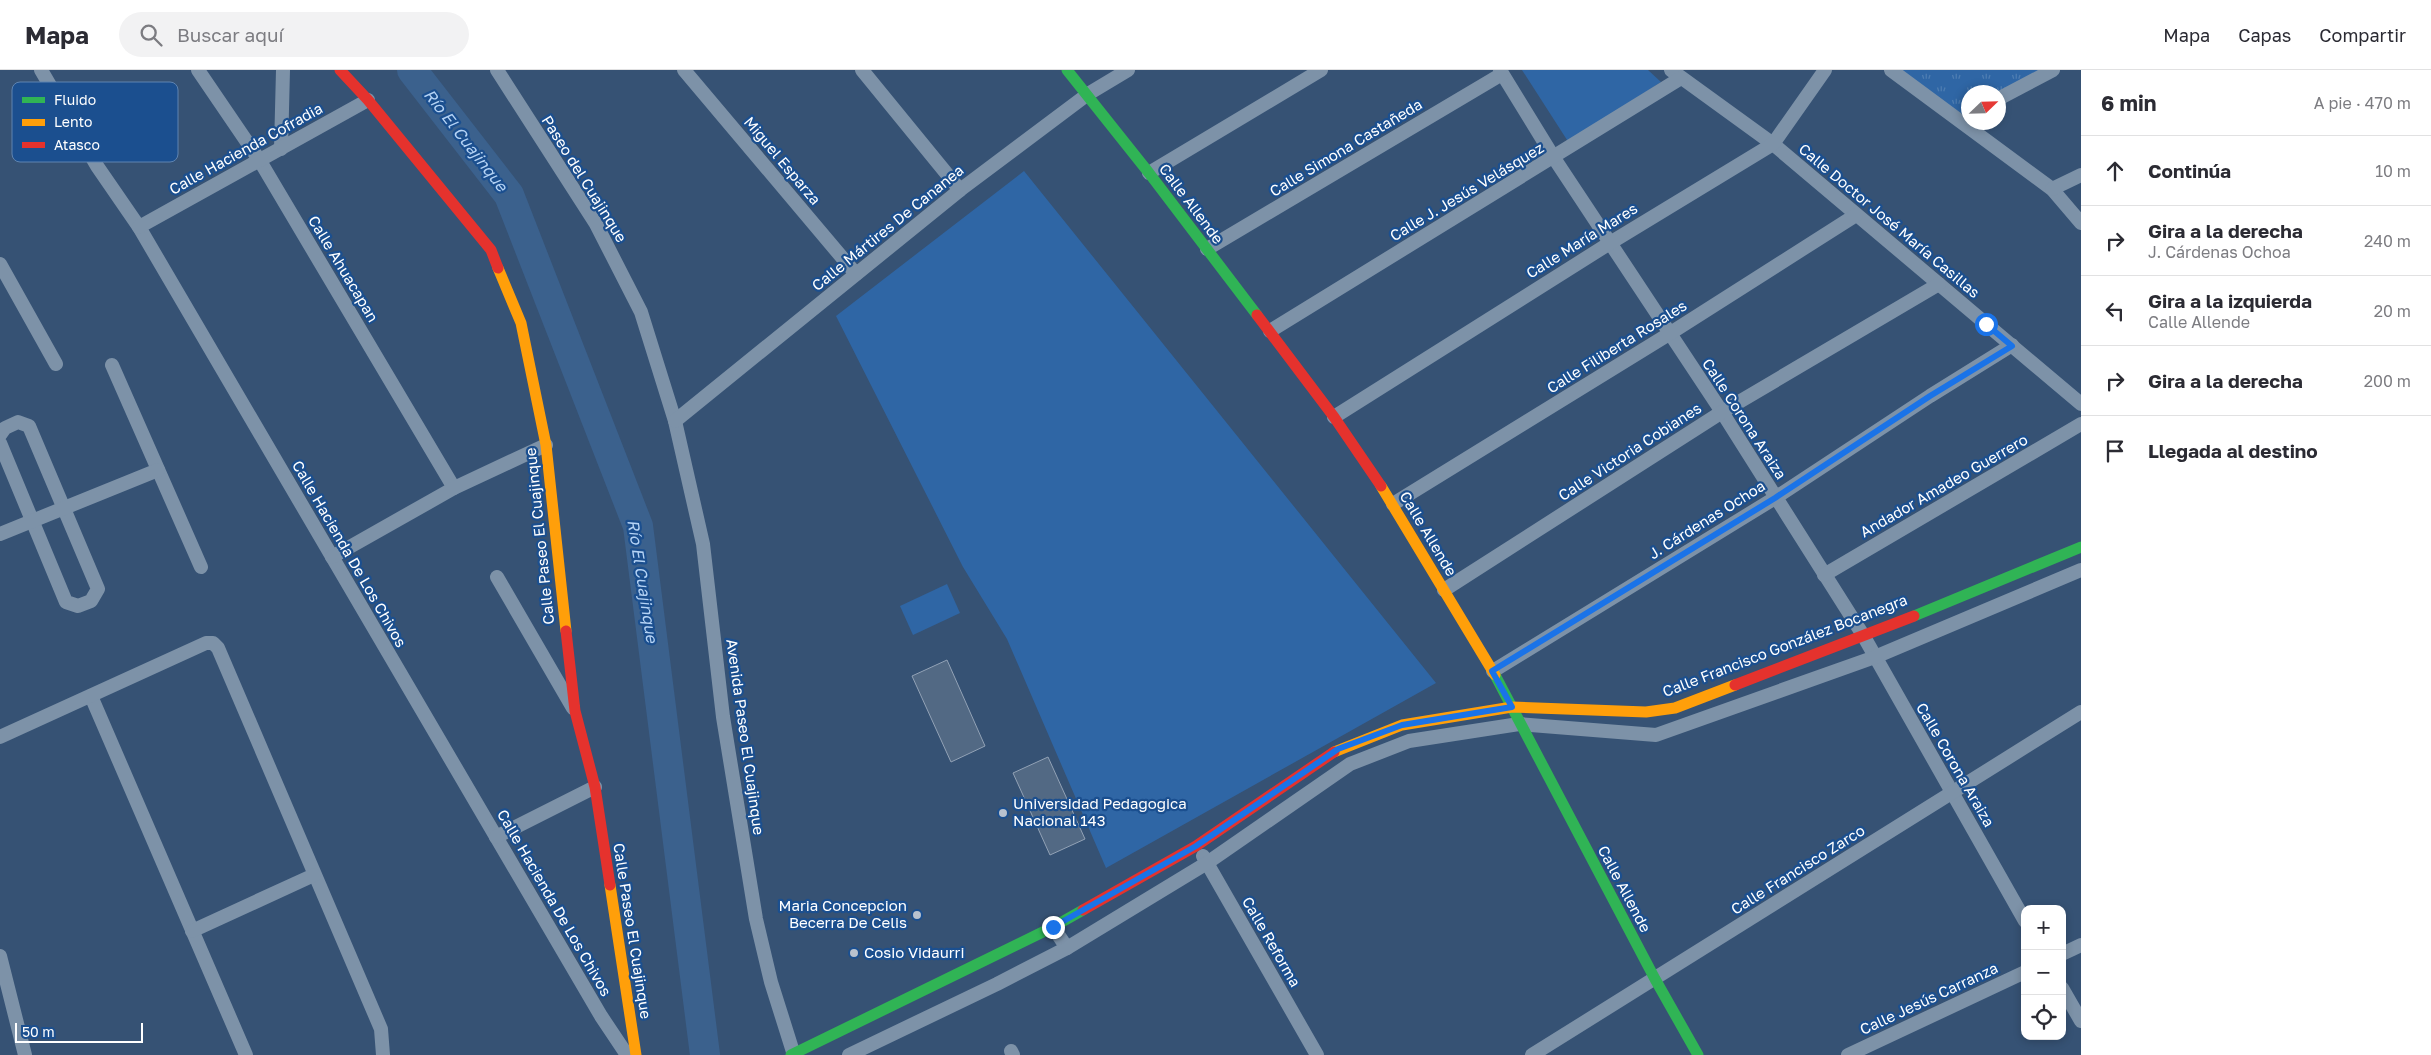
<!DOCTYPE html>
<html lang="es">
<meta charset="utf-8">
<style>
:root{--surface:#fff;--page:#f2f2f3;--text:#2b2b33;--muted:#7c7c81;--line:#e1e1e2}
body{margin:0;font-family:"Golos Text",sans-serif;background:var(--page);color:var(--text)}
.controls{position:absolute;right:15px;bottom:15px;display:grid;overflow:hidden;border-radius:10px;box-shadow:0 2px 8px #0003}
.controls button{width:45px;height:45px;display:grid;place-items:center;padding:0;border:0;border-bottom:1px solid var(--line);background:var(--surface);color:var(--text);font:25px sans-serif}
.compass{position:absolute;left:1961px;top:15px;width:45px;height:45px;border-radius:50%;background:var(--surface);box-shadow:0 2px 8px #0003;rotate:67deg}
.scale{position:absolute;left:15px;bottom:12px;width:128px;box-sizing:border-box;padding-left:5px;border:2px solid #fff;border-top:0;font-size:14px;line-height:18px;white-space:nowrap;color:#fff;-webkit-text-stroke:4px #1b4f8f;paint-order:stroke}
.stop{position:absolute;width:15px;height:15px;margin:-11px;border:4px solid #1a73e8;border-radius:50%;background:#fff}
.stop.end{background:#1a73e8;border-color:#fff;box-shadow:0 1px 5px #0008}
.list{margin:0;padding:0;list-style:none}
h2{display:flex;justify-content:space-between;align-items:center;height:65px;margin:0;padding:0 20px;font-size:21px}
h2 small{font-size:16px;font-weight:400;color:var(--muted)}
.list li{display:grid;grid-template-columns:32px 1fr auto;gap:15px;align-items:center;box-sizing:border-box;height:70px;padding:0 20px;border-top:1px solid var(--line)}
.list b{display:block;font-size:19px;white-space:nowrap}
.list p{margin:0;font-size:16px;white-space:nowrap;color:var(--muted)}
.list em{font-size:16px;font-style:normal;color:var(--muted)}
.icon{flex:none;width:28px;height:28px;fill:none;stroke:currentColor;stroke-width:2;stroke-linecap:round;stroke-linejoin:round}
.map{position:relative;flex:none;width:2081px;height:985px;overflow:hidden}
header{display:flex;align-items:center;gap:30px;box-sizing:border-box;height:70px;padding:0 25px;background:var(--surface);border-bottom:1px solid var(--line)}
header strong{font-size:24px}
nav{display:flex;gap:28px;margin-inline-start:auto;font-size:18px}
.search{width:350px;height:45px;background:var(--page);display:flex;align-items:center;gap:12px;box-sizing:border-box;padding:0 18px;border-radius:28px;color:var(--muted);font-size:19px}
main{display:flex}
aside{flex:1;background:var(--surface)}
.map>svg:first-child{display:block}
.grass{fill:url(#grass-tufts)}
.park{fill:#2f66a5}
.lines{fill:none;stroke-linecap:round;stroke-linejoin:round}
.river{stroke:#3b618d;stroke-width:30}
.building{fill:#526984;stroke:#92a2b6}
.street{stroke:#7d92a8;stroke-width:14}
.fast{stroke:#30b455;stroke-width:11}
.slow{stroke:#ff9f0a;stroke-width:11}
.jam{stroke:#e5322d;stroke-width:11}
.route{stroke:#1a73e8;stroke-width:6}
.poi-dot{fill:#b9c2ce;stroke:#1b4f8f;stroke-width:2}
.labels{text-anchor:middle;stroke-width:4.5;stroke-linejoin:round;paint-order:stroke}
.street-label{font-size:15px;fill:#fff;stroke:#1b4f8f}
.poi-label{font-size:15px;fill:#fff;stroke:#1b4f8f;text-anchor:start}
.water-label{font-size:16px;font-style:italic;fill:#b5d3f5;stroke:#1b4f8f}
.key{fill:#1b4f8f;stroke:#5f84b1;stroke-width:1}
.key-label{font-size:14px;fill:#fff}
</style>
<header>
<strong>Mapa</strong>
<div class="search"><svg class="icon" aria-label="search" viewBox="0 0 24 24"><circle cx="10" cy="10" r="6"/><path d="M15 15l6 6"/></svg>Buscar aquí</div>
<nav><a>Mapa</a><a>Capas</a><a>Compartir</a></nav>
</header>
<main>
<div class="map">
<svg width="2081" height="985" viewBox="0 0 2081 985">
<defs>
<pattern id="grass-tufts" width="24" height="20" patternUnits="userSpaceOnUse" patternTransform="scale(1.25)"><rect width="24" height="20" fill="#2f66a5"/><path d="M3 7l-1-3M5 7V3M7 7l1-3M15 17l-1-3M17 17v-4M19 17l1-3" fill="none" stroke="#4e7db2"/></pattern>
</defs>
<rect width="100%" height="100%" fill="#365274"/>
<path class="grass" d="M1891,0H2053L1998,22H1968V45L1957,51Z"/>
<g class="park">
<path d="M1522,0H1648L1661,12L1569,73Z"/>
<path d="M1024,101L1436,613L1106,798L1007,569L963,497L836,246Z"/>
<path d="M947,514L960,543L913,565L900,536Z"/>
</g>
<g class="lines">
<path class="river" d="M412,0L509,125L638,456L705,985"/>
</g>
<g class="building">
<path d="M947,590L985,676L951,692L912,606Z"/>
<path d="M1048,687L1085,769L1050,785L1013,703Z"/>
</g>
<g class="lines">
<g class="street">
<path d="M41,0L97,96L139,157L601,946L627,985"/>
<path d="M198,0L260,91L454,418"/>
<path d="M497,0L596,154L641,242L675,351L703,474L723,647L756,849L771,912L794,985"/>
<path d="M684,0L856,204"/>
<path d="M862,0L960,120"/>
<path d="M1500,0L1554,88L1722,342L1863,565L2025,851"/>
<path d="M1671,0L1773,74L2081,334"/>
<path d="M1891,0L2052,119L2081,153"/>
<path d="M1998,29L2053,0"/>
<path d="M281,79L283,0"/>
<path d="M1149,103L1321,0"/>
<path d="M2052,119L2081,105"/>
<path d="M139,157L368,30"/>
<path d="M1207,179L1502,4"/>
<path d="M0,194L56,294"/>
<path d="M1270,261L1681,8"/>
<path d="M112,295L201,497"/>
<path d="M1334,347L1610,173L1773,74L1825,0"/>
<path d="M675,351L960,120L1088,24L1128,0"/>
<path d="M0,365L5,358L18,352L29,356L98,519L91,531L78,536L66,532L0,373"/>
<path d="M1393,434L1669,264L1856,145"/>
<path d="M0,464L158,400"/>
<path d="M332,487L454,418L546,375"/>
<path d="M1824,505L2081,354"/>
<path d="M497,507L573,638"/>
<path d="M1444,520L1722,342L1939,214"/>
<path d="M1493,601L1775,428L1930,326L2012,275"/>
<path d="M91,626L246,985"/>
<path d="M0,667L206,573H213L218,578L381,959L383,985"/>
<path d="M496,767L595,717"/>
<path d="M1203,786L1317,985"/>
<path d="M1053,857L1067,878"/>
<path d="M192,861L314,805"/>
<path d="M2062,884L2081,875"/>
<path d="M0,886L25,985"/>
<path d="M2062,918L2081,951"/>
<path d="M1011,981L1013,985"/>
<path d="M849,985L997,914L1067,878L1207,793L1350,694L1409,671L1519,654L1656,665L1875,587L2081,500"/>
<path d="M1532,985L2081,642"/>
<path d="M1848,985L2025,902"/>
</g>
<g class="fast">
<path d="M1067,0L1149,103L1257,245"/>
<path d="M1914,546L2081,477"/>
<path d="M1495,605L1655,909L1698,985"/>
<path d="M791,985L1053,857L1083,840"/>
</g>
<g class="slow">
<path d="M498,198L521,253L546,375L566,561"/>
<path d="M1381,416L1495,605"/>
<path d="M1334,682L1402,655L1512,637L1646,642L1675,638L1735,615"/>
<path d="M610,815L636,985"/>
</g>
<g class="jam">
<path d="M340,0L368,30L491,180L498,198"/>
<path d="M1257,245L1334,347L1381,416"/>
<path d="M566,561L575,641L595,717L610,815"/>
<path d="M1735,615L1914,546"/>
<path d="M1083,840L1196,776L1334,682"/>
</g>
</g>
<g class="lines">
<path class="route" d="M1053,857L1196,776L1338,679L1402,655L1512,637L1492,601L1775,428L1930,326L2012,276L1986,254"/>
</g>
<g class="poi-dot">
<circle cx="1003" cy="743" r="5"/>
<circle cx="917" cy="845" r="5"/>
<circle cx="854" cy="883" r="5"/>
</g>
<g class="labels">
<g class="street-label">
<text transform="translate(1346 78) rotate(-31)" y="5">Calle Simona Castañeda</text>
<text transform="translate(246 79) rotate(-29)" y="5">Calle Hacienda Cofradia</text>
<text transform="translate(782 91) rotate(50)" y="5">Miguel Esparza</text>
<text transform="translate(584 109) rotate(58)" y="5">Paseo del Cuajinque</text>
<text transform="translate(1467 122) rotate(-31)" y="5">Calle J. Jesús Velásquez</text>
<text transform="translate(1191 134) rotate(53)" y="5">Calle Allende</text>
<text transform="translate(1889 151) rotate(40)" y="5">Calle Doctor José María Casillas</text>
<text transform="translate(888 158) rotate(-39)" y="5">Calle Mártires De Cananea</text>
<text transform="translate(1582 171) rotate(-32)" y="5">Calle María Mares</text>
<text transform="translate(343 199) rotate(59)" y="5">Calle Ahuacapan</text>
<text transform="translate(1617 277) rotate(-32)" y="5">Calle Filiberta Rosales</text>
<text transform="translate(1744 349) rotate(57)" y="5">Calle Corona Araiza</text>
<text transform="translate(1630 382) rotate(-33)" y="5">Calle Victoria Cobianes</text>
<text transform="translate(1944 416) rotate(-30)" y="5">Andador Amadeo Guerrero</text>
<text transform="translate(1707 450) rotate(-32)" y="5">J. Cárdenas Ochoa</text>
<text transform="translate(1428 464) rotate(59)" y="5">Calle Allende</text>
<text transform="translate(540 466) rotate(-96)" y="5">Calle Paseo El Cuajinque</text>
<text transform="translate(349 484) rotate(60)" y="5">Calle Hacienda De Los Chivos</text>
<text transform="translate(1785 576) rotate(-21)" y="5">Calle Francisco González Bocanegra</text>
<text transform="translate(745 667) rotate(82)" y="5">Avenida Paseo El Cuajinque</text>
<text transform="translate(1955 695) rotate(60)" y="5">Calle Corona Araiza</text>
<text transform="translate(1798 800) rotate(-32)" y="5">Calle Francisco Zarco</text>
<text transform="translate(1624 819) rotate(62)" y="5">Calle Allende</text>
<text transform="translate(554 833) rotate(60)" y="5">Calle Hacienda De Los Chivos</text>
<text transform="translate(632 861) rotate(81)" y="5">Calle Paseo El Cuajinque</text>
<text transform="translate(1271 872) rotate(60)" y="5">Calle Reforma</text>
<text transform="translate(1929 929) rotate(-25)" y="5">Calle Jesús Carranza</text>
</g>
<g class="poi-label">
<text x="1013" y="739">Universidad Pedagogica<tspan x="1013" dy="17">Nacional 143</tspan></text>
<text x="907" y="841" text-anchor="end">Maria Concepcion<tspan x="907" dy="17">Becerra De Celis</tspan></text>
<text x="864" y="888">Cosio Vidaurri</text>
</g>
<g class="water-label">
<text transform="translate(466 70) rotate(52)" y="6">Río El Cuajinque</text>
<text transform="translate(643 511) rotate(81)" y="6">Río El Cuajinque</text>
</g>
</g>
<rect x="12" y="12" width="166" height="80" rx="8" class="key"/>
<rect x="22" y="27" width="23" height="6" fill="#30b455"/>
<rect x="22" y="49" width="23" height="7" fill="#ff9f0a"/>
<rect x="22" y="72" width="23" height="6" fill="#e5322d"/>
<g class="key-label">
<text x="54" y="35">Fluido</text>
<text x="54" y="57">Lento</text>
<text x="54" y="80">Atasco</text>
</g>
</svg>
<div class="controls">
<button>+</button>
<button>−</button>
<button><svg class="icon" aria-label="locate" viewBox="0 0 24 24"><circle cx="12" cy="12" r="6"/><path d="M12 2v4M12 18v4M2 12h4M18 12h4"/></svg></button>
</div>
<svg class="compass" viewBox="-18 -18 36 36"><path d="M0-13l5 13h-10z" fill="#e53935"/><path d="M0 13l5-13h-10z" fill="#7c7c81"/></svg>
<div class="scale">50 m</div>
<div class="stop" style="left:1986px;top:254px"></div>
<div class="stop end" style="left:1053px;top:857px"></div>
</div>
<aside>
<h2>6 min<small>A pie · 470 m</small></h2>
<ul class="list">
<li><svg class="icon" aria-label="ahead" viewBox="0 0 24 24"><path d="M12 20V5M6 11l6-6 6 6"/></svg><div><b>Continúa</b></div><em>10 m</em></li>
<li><svg class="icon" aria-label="right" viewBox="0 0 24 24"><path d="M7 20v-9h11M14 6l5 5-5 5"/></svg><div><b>Gira a la derecha</b><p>J. Cárdenas Ochoa</p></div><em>240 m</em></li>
<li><svg class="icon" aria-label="left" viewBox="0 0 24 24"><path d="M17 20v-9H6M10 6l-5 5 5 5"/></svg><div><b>Gira a la izquierda</b><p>Calle Allende</p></div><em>20 m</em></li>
<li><svg class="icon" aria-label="right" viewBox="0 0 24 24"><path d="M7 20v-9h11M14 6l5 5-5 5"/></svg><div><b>Gira a la derecha</b></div><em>200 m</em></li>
<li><svg class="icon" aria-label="arrive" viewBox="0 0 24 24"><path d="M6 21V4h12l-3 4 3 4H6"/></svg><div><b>Llegada al destino</b></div></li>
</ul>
</aside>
</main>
